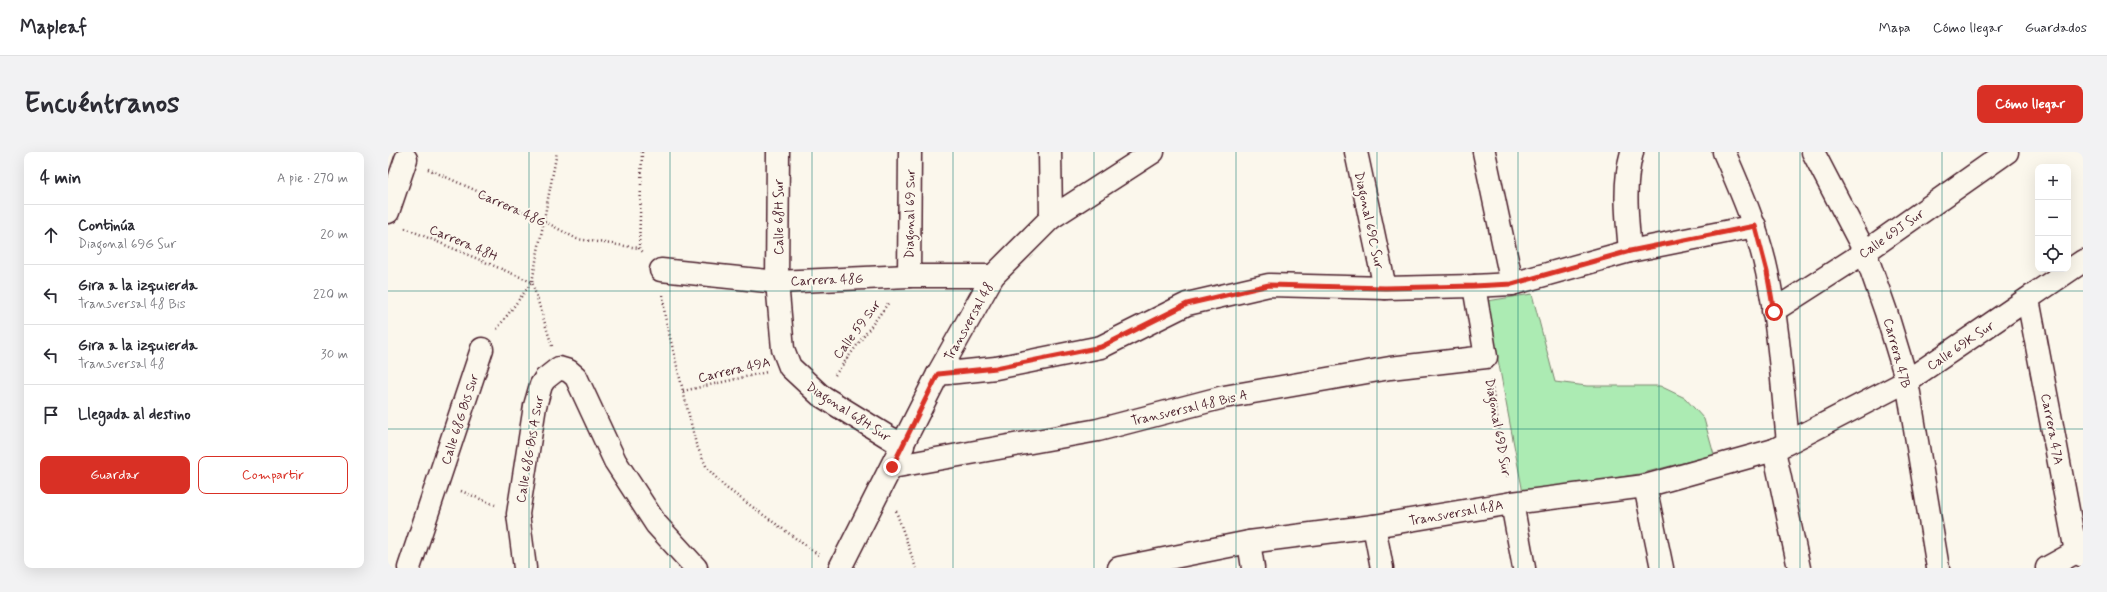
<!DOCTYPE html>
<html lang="es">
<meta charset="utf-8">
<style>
:root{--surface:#fff;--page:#f2f2f3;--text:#2b2b33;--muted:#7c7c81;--line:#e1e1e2;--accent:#d93025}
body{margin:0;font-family:Mynerve,sans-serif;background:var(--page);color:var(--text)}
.controls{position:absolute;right:12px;top:12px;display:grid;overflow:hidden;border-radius:8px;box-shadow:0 4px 16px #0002}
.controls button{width:36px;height:36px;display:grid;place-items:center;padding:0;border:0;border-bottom:1px solid var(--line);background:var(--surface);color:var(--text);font:20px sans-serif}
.stop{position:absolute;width:12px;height:12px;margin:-9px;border:3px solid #d93025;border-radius:50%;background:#fff}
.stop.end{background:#d93025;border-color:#fff;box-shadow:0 1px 4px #0008}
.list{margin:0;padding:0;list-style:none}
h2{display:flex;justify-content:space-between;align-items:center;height:52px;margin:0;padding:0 16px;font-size:17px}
h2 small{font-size:13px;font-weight:400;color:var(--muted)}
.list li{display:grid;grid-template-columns:26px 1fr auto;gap:12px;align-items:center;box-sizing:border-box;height:60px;padding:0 16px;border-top:1px solid var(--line)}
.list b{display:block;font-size:15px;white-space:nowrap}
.list p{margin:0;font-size:13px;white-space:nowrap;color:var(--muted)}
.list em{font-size:13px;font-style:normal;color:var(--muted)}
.actions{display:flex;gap:8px;padding:12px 16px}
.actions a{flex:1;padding:9px 0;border:1px solid var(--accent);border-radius:8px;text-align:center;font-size:14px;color:var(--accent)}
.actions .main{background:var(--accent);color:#fff}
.icon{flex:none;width:22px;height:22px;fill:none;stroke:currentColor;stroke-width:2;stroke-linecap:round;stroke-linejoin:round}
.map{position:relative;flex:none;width:1695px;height:416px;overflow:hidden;border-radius:8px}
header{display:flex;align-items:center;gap:24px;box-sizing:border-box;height:56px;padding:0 20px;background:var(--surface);border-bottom:1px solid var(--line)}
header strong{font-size:19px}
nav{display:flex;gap:22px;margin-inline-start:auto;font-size:14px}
.intro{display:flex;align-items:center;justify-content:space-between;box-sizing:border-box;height:96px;padding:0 24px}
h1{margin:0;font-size:28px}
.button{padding:10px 18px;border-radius:8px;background:var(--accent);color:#fff;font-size:14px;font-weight:700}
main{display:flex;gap:24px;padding:0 24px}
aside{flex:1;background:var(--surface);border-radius:8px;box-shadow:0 4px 16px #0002}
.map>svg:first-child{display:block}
.green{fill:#acebb3;stroke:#7b856f}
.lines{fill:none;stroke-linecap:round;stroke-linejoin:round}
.minor-casing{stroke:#4a1f2b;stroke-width:25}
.path{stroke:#4a1f2b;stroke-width:2.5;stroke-dasharray:1 3;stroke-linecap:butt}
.minor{stroke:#fbf7ec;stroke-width:22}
.route{stroke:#d93025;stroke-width:5}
.grid{fill:none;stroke:#0f766e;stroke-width:1;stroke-opacity:0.55}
.labels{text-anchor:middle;stroke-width:4;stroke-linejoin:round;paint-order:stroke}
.street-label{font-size:13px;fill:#4a1f2b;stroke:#fbf7ec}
</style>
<header>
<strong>Mapleaf</strong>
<nav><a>Mapa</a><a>Cómo llegar</a><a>Guardados</a></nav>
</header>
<div class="intro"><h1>Encuéntranos</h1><a class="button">Cómo llegar</a></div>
<main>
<aside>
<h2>4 min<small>A pie · 270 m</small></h2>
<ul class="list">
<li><svg class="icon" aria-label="ahead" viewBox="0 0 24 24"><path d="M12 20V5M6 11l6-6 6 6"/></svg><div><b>Continúa</b><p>Diagonal 69G Sur</p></div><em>20 m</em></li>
<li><svg class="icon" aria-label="left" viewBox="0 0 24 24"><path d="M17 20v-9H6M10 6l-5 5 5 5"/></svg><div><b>Gira a la izquierda</b><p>Transversal 48 Bis</p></div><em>220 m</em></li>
<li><svg class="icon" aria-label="left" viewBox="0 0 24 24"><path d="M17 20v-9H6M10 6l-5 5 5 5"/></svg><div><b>Gira a la izquierda</b><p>Transversal 48</p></div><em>30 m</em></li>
<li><svg class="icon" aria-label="arrive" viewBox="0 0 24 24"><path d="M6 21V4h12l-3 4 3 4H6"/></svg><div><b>Llegada al destino</b></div></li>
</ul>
<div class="actions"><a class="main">Guardar</a><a>Compartir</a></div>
</aside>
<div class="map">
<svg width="1695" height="416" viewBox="0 0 1695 416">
<rect width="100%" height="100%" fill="#fbf7ec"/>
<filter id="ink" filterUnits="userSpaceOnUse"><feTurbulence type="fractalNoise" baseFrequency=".025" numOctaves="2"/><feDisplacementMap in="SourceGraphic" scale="8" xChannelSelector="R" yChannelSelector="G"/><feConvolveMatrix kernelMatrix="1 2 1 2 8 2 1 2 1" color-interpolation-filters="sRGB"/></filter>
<g filter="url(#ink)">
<path class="green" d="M1144,142L1167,230L1199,234H1272L1297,246L1316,267L1326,303L1251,322L1135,341L1099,149Z"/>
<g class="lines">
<defs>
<g id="minor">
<path d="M390,0L389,130L395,197L402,215L432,243L515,294"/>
<path d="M662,0L663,66"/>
<path d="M968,0L997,136"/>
<path d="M1096,0L1124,132"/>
<path d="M1336,0C1353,39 1370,78 1379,120C1391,176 1394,233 1400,290"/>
<path d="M1425,0L1477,100L1498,160L1519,229L1550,416"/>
<path d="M0,60L18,7"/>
<path d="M1242,99C1239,66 1235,32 1244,0"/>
<path d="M273,118L389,130L521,124H605"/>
<path d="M521,124L522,0"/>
<path d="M1640,147L1688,400L1695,404"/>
<path d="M1385,159L1477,100L1619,0"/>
<path d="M550,222L608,216L713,195L799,152L881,133L997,136L1086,134L1124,132L1242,99L1367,74"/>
<path d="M1386,298L1411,416"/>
<path d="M504,315L710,278L836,245L1002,216L1098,205L1086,134"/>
<path d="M1257,334L1274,416"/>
<path d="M1124,351L1136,416"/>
<path d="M986,374L994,416"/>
<path d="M861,390L865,416"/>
<path d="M21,416L94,197"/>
<path d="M137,416L130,362L147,254L153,233L157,227L171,216L181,219L188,225L227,309L268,372L308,416"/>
<path d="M452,416L550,222L605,124L663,66L765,0"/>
<path d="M731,416L861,390L986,374L1124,351L1257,334L1386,298L1519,229L1695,109"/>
<path d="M1659,416L1688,400L1695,390"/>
</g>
</defs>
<use href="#minor" class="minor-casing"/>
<g class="path">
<path d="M254,0L251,96L256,101"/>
<path d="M40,17L156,69L189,87L251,96"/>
<path d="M17,76L144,130"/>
<path d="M275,143L277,165L308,292L319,316L337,335L432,404"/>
<path d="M109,177L144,130"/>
<path d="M164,194L144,130L169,0"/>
<path d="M447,223L501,150"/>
<path d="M1103,229L1120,326"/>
<path d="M295,239L379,220"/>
<path d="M73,339L107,353"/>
<path d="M508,359L528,416"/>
</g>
<use href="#minor" class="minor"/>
</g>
</g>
<g class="lines" filter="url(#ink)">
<path class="route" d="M504,315L550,222L608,216L713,195L799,152L881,133L997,136L1086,134L1124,132L1242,99L1367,74L1379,120L1386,160"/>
</g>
<path class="grid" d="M141,0V416M282,0V416M424,0V416M565,0V416M706,0V416M848,0V416M989,0V416M1130,0V416M1271,0V416M1412,0V416M1554,0V416M0,139H1695M0,277H1695"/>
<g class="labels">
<g class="street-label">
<text transform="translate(124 55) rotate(24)" y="5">Carrera 48G</text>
<text transform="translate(521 62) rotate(-89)" y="5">Diagonal 69 Sur</text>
<text transform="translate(390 65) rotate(-90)" y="5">Calle 68H Sur</text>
<text transform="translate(982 68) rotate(78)" y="5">Diagonal 69C Sur</text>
<text transform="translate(1503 81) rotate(-35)" y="5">Calle 69J Sur</text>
<text transform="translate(76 90) rotate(23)" y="5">Carrera 48H</text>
<text transform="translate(439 127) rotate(-2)" y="5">Carrera 48G</text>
<text transform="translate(580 169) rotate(-61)" y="5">Transversal 48</text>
<text transform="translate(468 177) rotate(-53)" y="5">Calle 59 Sur</text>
<text transform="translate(1572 193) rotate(-34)" y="5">Calle 69K Sur</text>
<text transform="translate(1510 201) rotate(75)" y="5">Carrera 47B</text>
<text transform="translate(346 217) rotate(-13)" y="5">Carrera 49A</text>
<text transform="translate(801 255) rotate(-13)" y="5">Transversal 48 Bis A</text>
<text transform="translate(461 259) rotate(33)" y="5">Diagonal 68H Sur</text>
<text transform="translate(71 267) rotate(-72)" y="5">Calle 68G Bis Sur</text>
<text transform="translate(1111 275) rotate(80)" y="5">Diagonal 69D Sur</text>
<text transform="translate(1665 277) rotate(79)" y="5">Carrera 47A</text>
<text transform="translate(141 297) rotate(-80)" y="5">Calle 68G Bis A Sur</text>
<text transform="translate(1068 360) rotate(-10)" y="5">Transversal 48A</text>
</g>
</g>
</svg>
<div class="controls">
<button>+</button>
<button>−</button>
<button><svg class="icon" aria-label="locate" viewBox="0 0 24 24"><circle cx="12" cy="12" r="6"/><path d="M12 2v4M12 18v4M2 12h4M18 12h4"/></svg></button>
</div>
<div class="stop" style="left:1386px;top:160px"></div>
<div class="stop end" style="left:504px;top:315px"></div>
</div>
</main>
